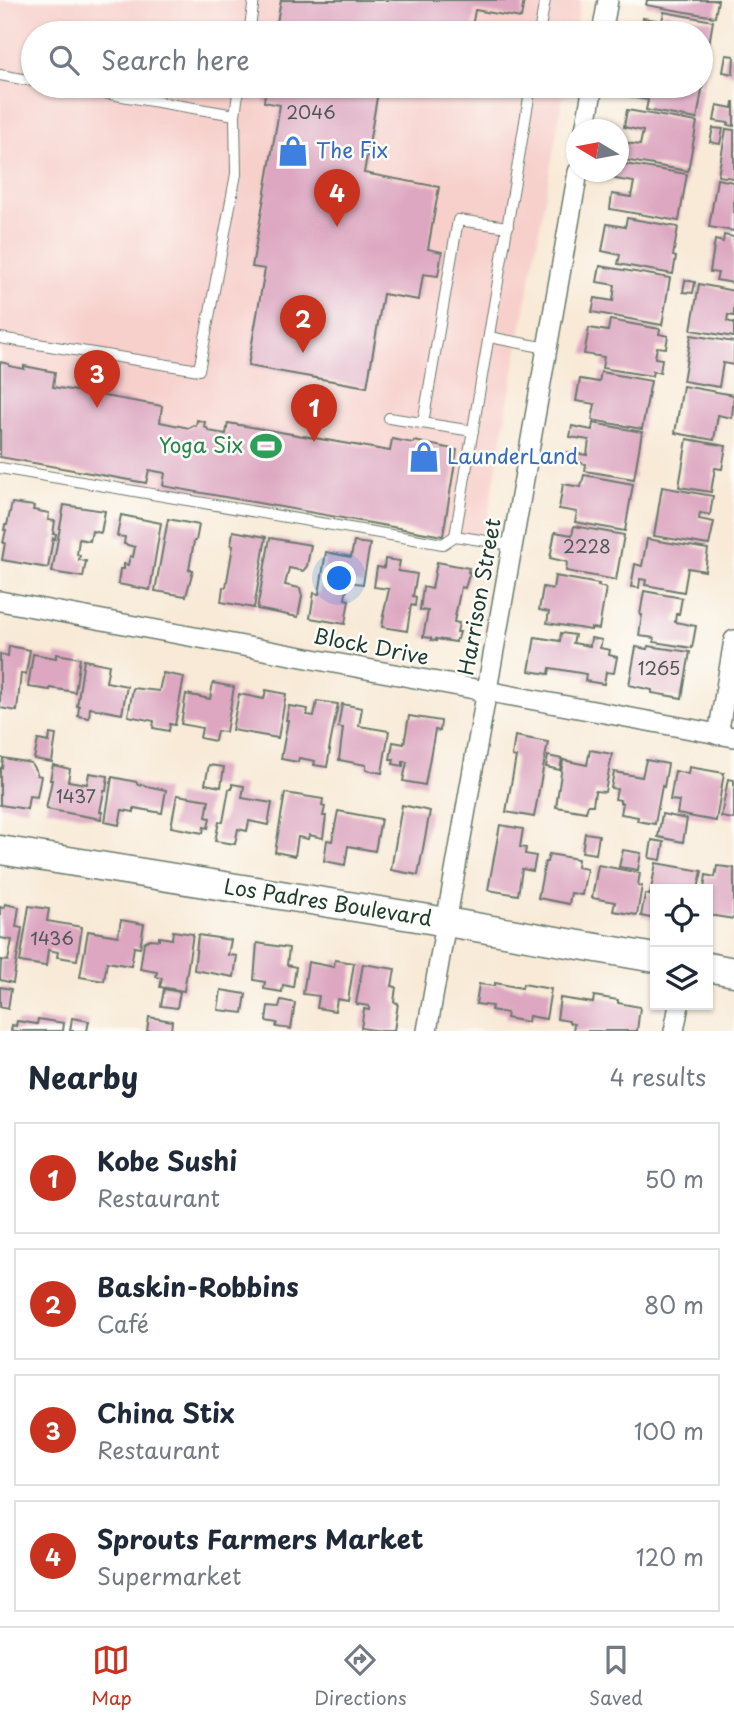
<!DOCTYPE html>
<meta charset="utf-8">
<style>
:root{--surface:#fff;--page:#f2f2f3;--text:#1f2937;--muted:#747a83;--line:#e0e1e3;--accent:#c8321e}
body{margin:0;font-family:"Playpen Sans",sans-serif;background:var(--page);color:var(--text)}
.controls{position:absolute;right:21px;bottom:21px;display:grid;overflow:hidden;border-radius:0px;box-shadow:0 2px 5px #0004}
.controls button{width:63px;height:63px;display:grid;place-items:center;padding:0;border:0;border-bottom:2px solid var(--line);background:var(--surface);color:var(--text);font:35px sans-serif}
.compass{position:absolute;left:566px;top:119px;width:63px;height:63px;border-radius:50%;background:var(--surface);box-shadow:0 2px 5px #0004;rotate:280deg}
.you{position:absolute;left:340px;top:579px;width:24px;height:24px;margin:-18px;border:5px solid #fff;border-radius:50%;background:#1a73e8;box-shadow:0 0 0 10px #1a73e833}
.badge{display:grid;place-items:center;width:46px;height:46px;border-radius:50%;background:var(--accent);color:#fff;font-size:23px;font-weight:700}
.pin{position:absolute;translate:-50% -58px;filter:drop-shadow(0 2px 4px #0008)}
.pin::after{content:'';position:absolute;top:37px;width:24px;height:21px;background:inherit;clip-path:polygon(0 0,100% 0,50% 100%)}
.list{margin:0;padding:0;list-style:none}
h2{display:flex;justify-content:space-between;align-items:center;height:91px;margin:0;padding:0 28px;font-size:30px}
h2 small{font-size:23px;font-weight:400;color:var(--muted)}
.list li{display:grid;grid-template-columns:46px 1fr auto;gap:21px;align-items:center;box-sizing:border-box;height:112px;margin:0 14px 14px;padding:0 14px;border:2px solid var(--line);border-radius:0px}
.list b{display:block;font-size:26px;white-space:nowrap}
.list p{margin:0;font-size:23px;white-space:nowrap;color:var(--muted)}
.list em{font-size:23px;font-style:normal;color:var(--muted)}
.icon{flex:none;width:38px;height:38px;fill:none;stroke:currentColor;stroke-width:2;stroke-linecap:round;stroke-linejoin:round}
.map{position:relative;flex:none;width:734px;height:1031px;overflow:hidden}
.search{position:absolute;background:var(--surface);box-shadow:0 2px 5px #0004;left:21px;right:21px;top:21px;height:77px;display:flex;align-items:center;gap:18px;box-sizing:border-box;padding:0 24px;border-radius:38px;color:var(--muted);font-size:26px}
.sheet{height:595px;background:var(--surface)}
nav{display:flex;justify-content:space-around;align-items:center;box-sizing:border-box;height:98px;border-top:2px solid var(--line);background:var(--surface);font-size:19px;color:var(--muted)}
nav a{display:grid;justify-items:center;gap:4px}
nav .on{color:var(--accent)}
.map>svg:first-child{display:block}
.built{fill:#f7d0cc}
.building{fill:#dda7c1}
.lines{fill:none;stroke-linecap:round;stroke-linejoin:round}
.lane-casing{stroke:#6b7a6d;stroke-width:12}
.street-casing{stroke:#6b7a6d;stroke-width:22}
.secondary-casing{stroke:#6b7a6d;stroke-width:31}
.lane{stroke:#fff;stroke-width:10}
.street{stroke:#fff;stroke-width:19}
.secondary{stroke:#fff;stroke-width:28}
.labels{text-anchor:middle;stroke-width:5;stroke-linejoin:round;paint-order:stroke}
.number-label{font-size:18px;fill:#4e5857}
.shop-label{font-size:21px;fill:#366cbe;stroke:#fdfcf7;text-anchor:start}
.leisure-label{font-size:21px;fill:#27864d;stroke:#fdfcf7;text-anchor:end}
.street-label{font-size:21px;fill:#1f3d34;stroke:#fdfcf7}
</style>
<div class="map">
<svg width="734" height="1031" viewBox="0 0 734 1031">
<rect width="100%" height="100%" fill="#fdfcf7"/>
<filter id="ink" filterUnits="userSpaceOnUse"><feTurbulence type="fractalNoise" baseFrequency=".0143" numOctaves="2"/><feDisplacementMap in="SourceGraphic" scale="14" xChannelSelector="R" yChannelSelector="G"/><feConvolveMatrix kernelMatrix="1 2 1 2 8 2 1 2 1" color-interpolation-filters="sRGB"/></filter>
<filter id="wash" filterUnits="userSpaceOnUse"><feTurbulence type="fractalNoise" baseFrequency=".00686" numOctaves="4" result="noise"/><feDisplacementMap in="SourceGraphic" scale="28" xChannelSelector="R" yChannelSelector="G"/><feGaussianBlur stdDeviation="1.57" result="paint"/><feColorMatrix in="noise" values="0 0 0 0 0 0 0 0 0 0 0 0 0 0 0 0 0 1.4 0 .05"/><feComposite in="paint" operator="in"/></filter>
<g filter="url(#wash)">
<rect width="100%" height="100%" fill="#f8ead7"/>
<path class="built" d="M0,0H581L575,33H33V86H565L483,544L0,460Z"/>
<g id="blocks">
<g class="building">
<path d="M281,0H524L521,18L475,10L471,33H275Z"/>
<path d="M647,0H718L715,17L646,5Z"/>
<path d="M664,12L713,21L705,68L701,67V33H641L643,18L662,21Z"/>
<path d="M726,55L734,56L733,74L723,72Z"/>
<path d="M701,72L705,73L697,119L646,110L648,100L630,97L631,86H701Z"/>
<path d="M266,86H379L364,173L439,187L428,249L442,252L438,276L423,274L419,300L383,294L367,387L248,366L265,269L252,267L280,105L264,102Z"/>
<path d="M733,102H734V126L728,125L729,123L714,121L717,105L732,108Z"/>
<path d="M627,110L697,122L688,171L618,159L621,142L640,145L643,131L624,127Z"/>
<path d="M713,128L723,129L720,144L710,142Z"/>
<path d="M726,129L734,130V178L718,176Z"/>
<path d="M618,163L687,174L679,221L610,209L612,194L631,197L634,182L615,179L616,172H618Z"/>
<path d="M717,179L734,182V231L709,227Z"/>
<path d="M627,218L678,227L673,256L676,257L673,274L618,264L620,255L602,251L607,224L625,227Z"/>
<path d="M724,235L734,237V283L716,280L718,273L710,272L715,240L723,242Z"/>
<path d="M600,266L670,278L662,325L592,312L595,298L613,301L615,285L597,282Z"/>
<path d="M685,280L695,282L693,293L683,292Z"/>
<path d="M699,284L734,291V316L728,315L727,321L734,323V337L691,330Z"/>
<path d="M610,320L660,329L659,334L668,336L666,348L657,347L655,358L662,359L660,373L653,371L652,376L602,368L604,357L584,354L589,328L608,331Z"/>
<path d="M691,335L734,342V365L723,363L719,387L683,381Z"/>
<path d="M0,362L9,364V366L24,369V366L55,372L53,387L162,406L160,422L189,428L193,425L196,426L197,420L205,422L204,427L207,428L209,431L226,434L228,423L390,451L392,439L413,443L414,441L457,450L443,536L163,486L165,473L149,470L146,483L0,457Z"/>
<path d="M601,372L651,381L642,429L592,420L595,404L576,401L580,379L599,382Z"/>
<path d="M683,386L734,395L732,418L718,415L714,440L675,433Z"/>
<path d="M593,423L642,432L634,479L585,471L586,464L566,460L567,452L587,455L589,440L570,437L572,426L592,430Z"/>
<path d="M687,439L726,446L722,469L715,468L711,492L679,487Z"/>
<path d="M584,475L633,484L625,531L575,522L577,512L559,509L563,484L581,487Z"/>
<path d="M662,487L713,496L710,515L700,513L699,519L714,522L709,545L654,536Z"/>
<path d="M12,503L34,506L33,510L49,513L48,520L55,521L53,534H56L55,539L53,538L48,568L2,560L5,543H3L6,530H4L5,525H7Z"/>
<path d="M64,505L105,511L101,533L92,531L90,541L79,539L77,555H80L79,560L86,561L83,577L52,572Z"/>
<path d="M121,515L161,523L150,590L118,584L120,569H124V564L128,565L130,556L133,557L135,547L124,544L125,537L117,536Z"/>
<path d="M168,519L199,525L196,541H194L189,570H193L186,596L155,591Z"/>
<path d="M574,526L624,535L616,580L566,571L567,562L550,558L555,532L572,535Z"/>
<path d="M233,531L266,537L254,608L221,602L223,587H226L233,546L231,545Z"/>
<path d="M270,538L311,545L307,566L303,571L289,568L285,585L300,588L302,596L298,617L257,609Z"/>
<path d="M647,539L708,549L705,571L688,568L684,592L645,585L646,580L640,579L639,588L631,587L635,564L642,566Z"/>
<path d="M354,542L370,544L363,584L348,582L345,599L349,600L345,624L310,618L314,593L319,594L326,552L351,557Z"/>
<path d="M385,559L400,561L398,571L417,574L413,596L416,597L415,606L411,605L407,631L382,627L384,616H383L389,589L374,587L377,567L384,568Z"/>
<path d="M437,562L469,568L468,572H470L465,588L461,587L454,622L459,623L457,632H460L458,639H456V642L436,639V641L431,640V638L423,637L428,611L420,610L423,587L432,589Z"/>
<path d="M555,576L599,584L598,586L606,588L599,629L591,628V630L547,623L549,612L539,610L543,587L553,589Z"/>
<path d="M644,591L682,598L679,614H676L675,622L696,626L692,648L654,642V638L639,636L642,615H640Z"/>
<path d="M561,633L575,635L573,643L590,646L591,638L602,640L600,648L610,650L609,655L617,657L614,673L606,672L604,684L585,681L586,674L550,668L549,674L529,671L535,637L560,641Z"/>
<path d="M9,646L30,650L26,674L21,673L17,711L0,708V654L8,656Z"/>
<path d="M648,646L690,652L682,698L652,693V690L629,685L636,647L647,649Z"/>
<path d="M33,654L56,658V654L80,658L75,692L50,688V690L28,687Z"/>
<path d="M84,660L109,665L106,682L127,686L122,714L90,708L89,718L78,716L79,706H77Z"/>
<path d="M163,673L184,677L175,725L170,724L169,731L153,728L154,721L128,716L133,688L159,691Z"/>
<path d="M213,683L234,687L226,732L217,731L215,741L200,738L202,728L181,724L186,694L210,699Z"/>
<path d="M266,690L286,694L278,738L232,730L239,694L264,699Z"/>
<path d="M317,701L338,704L329,750H330L327,767L314,765L315,761L299,758L298,762L281,759L288,720H286L289,706L308,709L307,715L314,716Z"/>
<path d="M342,704L362,708L359,726L389,731L382,773L366,770V765L339,760L343,728L338,727Z"/>
<path d="M409,716L441,721L440,731L435,730L425,785L403,781L407,762L403,761V766L393,764L394,759H390L393,742L404,744Z"/>
<path d="M50,734L56,735L52,762L34,759L38,740L49,742Z"/>
<path d="M515,736L548,742L534,817L506,812L516,757L512,756Z"/>
<path d="M590,750L612,754L605,792L595,791L593,805H588L586,812L556,807L563,760L587,765Z"/>
<path d="M548,756L562,759L560,770L546,767Z"/>
<path d="M3,758L31,763L37,773V775L41,776L37,797L29,796L27,809L0,805V768H2Z"/>
<path d="M646,760L668,764L664,787L662,786L655,824L637,821L638,817L621,814L623,803H620V800L615,799L617,789L611,788L614,772L642,777Z"/>
<path d="M53,765L70,769L68,781L87,784L89,773L108,776L106,791H104L100,812H102L101,819L46,809L52,780H50Z"/>
<path d="M209,765L224,767L221,787L205,784Z"/>
<path d="M689,767L724,773L716,821L677,814L679,801L670,800L675,771L688,774Z"/>
<path d="M112,777L137,782V784L166,790L162,813L134,808V812L122,810L119,825L105,822Z"/>
<path d="M728,779L734,780V819L721,817Z"/>
<path d="M232,784L244,786L242,798L272,803L268,825L249,821L247,831L238,829L235,844L215,841L219,822H223L229,789H232Z"/>
<path d="M285,793L323,799L322,806L325,807L323,816H326L323,838L309,835L308,839L298,837L295,856L275,852Z"/>
<path d="M177,795L209,800L206,817L210,818L208,828L204,827L203,833L171,827Z"/>
<path d="M402,805L430,811L418,875L391,870Z"/>
<path d="M338,811L381,819L375,851L348,846L345,865L324,861L327,840L332,841Z"/>
<path d="M662,814L687,819L683,842L658,837Z"/>
<path d="M500,825L523,829L520,847L526,848L525,854L536,856L533,871L522,869L518,895L488,890Z"/>
<path d="M585,833L599,835L596,854L582,852Z"/>
<path d="M652,840L664,842L661,860L649,858Z"/>
<path d="M623,850L641,853L638,870L619,867Z"/>
<path d="M549,854L578,859L577,867L587,869L582,895L571,893L569,904L538,898L545,862H547Z"/>
<path d="M656,863L702,871L698,889H655V919L641,916L645,894L650,895Z"/>
<path d="M598,865L640,873L638,885L642,886L637,915L613,911L615,902L592,898Z"/>
<path d="M717,866L734,868V919L708,915V889H704L706,875L715,877Z"/>
<path d="M5,904L19,907L16,927L22,928L13,983L0,980L1,960L8,961L12,940L0,938V907L4,908Z"/>
<path d="M29,906L49,909L47,921L82,927L77,960L57,957L58,952L48,950L46,966L20,962Z"/>
<path d="M121,920L144,924L140,948L134,947L131,966L107,962L104,981L80,977L88,931L118,936Z"/>
<path d="M173,931L193,934L184,991L160,987L162,978L156,977L157,972L140,969L144,942L150,939L159,940V937L172,939Z"/>
<path d="M198,935L231,940L228,955L237,956L234,977L194,970Z"/>
<path d="M257,943L289,948L287,965L296,967L293,987L283,985L282,992L264,989L265,982L254,980Z"/>
<path d="M335,960L354,963L348,1001L337,999L335,1011L317,1008L319,996L303,994L308,962L334,967Z"/>
<path d="M363,964L395,969L392,986L396,987L394,1002L398,1003L394,1031H380L361,1028L364,1009L369,1010V1006L356,1004Z"/>
<path d="M495,983L522,988L523,984L551,989L546,1019L529,1016L528,1022L506,1018L507,1013L491,1010L492,1006L476,1004L479,984L495,986Z"/>
<path d="M0,987L11,989L8,1009L0,1007Z"/>
<path d="M164,989L180,992L177,1008L161,1006Z"/>
<path d="M221,990L246,994L243,1013L218,1010Z"/>
<path d="M594,996L618,1000V1003L640,1007L637,1031H573L574,1024L569,1023V1021L557,1019L560,998L593,1003Z"/>
<path d="M281,1000L295,1003L291,1029L276,1027L277,1023L266,1021L268,1006L279,1007Z"/>
<path d="M149,1017L172,1021L171,1031H147Z"/>
<path d="M72,1018L89,1021L87,1031H70Z"/>
<path d="M38,1019L64,1023L63,1031H11L12,1025L16,1026L17,1021L37,1024Z"/>
</g>
</g>
</g>
<g filter="url(#ink)">
<use href="#blocks" fill-opacity="0" stroke="#6b7a6d" stroke-width="2"/>
<g class="lines">
<defs>
<g id="lane">
<path d="M249,33L254,0"/>
<path d="M539,33L545,0"/>
<path d="M0,75L33,81"/>
<path d="M63,86L235,115"/>
<path d="M489,337L547,348"/>
<path d="M0,338L199,370L236,174L235,115L239,86"/>
<path d="M389,418L473,431"/>
<path d="M423,423L458,220L508,227"/>
<path d="M0,468L443,544L455,536L512,545"/>
<path d="M455,536L531,86"/>
</g>
<g id="street">
<path d="M602,33L608,0"/>
<path d="M585,130L593,86"/>
<path d="M0,601L734,737"/>
<path d="M718,735L734,640"/>
<path d="M427,1031L578,172"/>
<path d="M674,1031L679,1005"/>
</g>
<g id="secondary">
<path d="M0,850L423,918L655,958"/>
<path d="M708,967L734,972"/>
</g>
</defs>
<use href="#lane" class="lane-casing"/>
<use href="#street" class="street-casing"/>
<use href="#secondary" class="secondary-casing"/>
<use href="#lane" class="lane"/>
<use href="#street" class="street"/>
<use href="#secondary" class="secondary"/>
</g>
</g>
<defs>
<symbol id="shop-bare" viewBox="-9 -9 18 18"><path d="M-5-2.5h2.3a2.7 3.5 0 0 1 5.4 0H5L5.5 6h-11ZM-1.5-2.5h3a1.5 2.3 0 0 0-3 0Z" fill="#3f7fe0" stroke="#fdfcf7" stroke-width="2.5" paint-order="stroke"/></symbol>
<symbol id="stadium-bare" viewBox="-9 -9 18 18"><path d="M0-5a6.5 5 0 1 0 0 10a6.5 5 0 1 0 0-10ZM-3.5-1.8h7v3.6h-7Z" fill="#2e9e5b" stroke="#fdfcf7" stroke-width="2.5" paint-order="stroke"/></symbol>
</defs>
<g fill-rule="evenodd">
<use href="#shop-bare" x="271" y="129" width="44" height="44"/>
<use href="#stadium-bare" x="244" y="424" width="44" height="44"/>
<use href="#shop-bare" x="402" y="435" width="44" height="44"/>
</g>
<g class="labels">
<g class="number-label">
<text x="311" y="119">2046</text>
<text x="587" y="553">2228</text>
<text x="659" y="675">1265</text>
<text x="76" y="803">1437</text>
<text x="52" y="945">1436</text>
</g>
<g class="shop-label">
<text x="316" y="158">The Fix</text>
<text x="447" y="464">LaunderLand</text>
</g>
<g class="leisure-label">
<text x="243" y="453">Yoga Six</text>
</g>
<g class="street-label">
<text transform="translate(480 597) rotate(-80)" y="7">Harrison Street</text>
<text transform="translate(371 647) rotate(11)" y="7">Block Drive</text>
<text transform="translate(328 903) rotate(9)" y="7">Los Padres Boulevard</text>
</g>
</g>
</svg>
<div class="controls">
<button><svg class="icon" aria-label="locate" viewBox="0 0 24 24"><circle cx="12" cy="12" r="6"/><path d="M12 2v4M12 18v4M2 12h4M18 12h4"/></svg></button>
<button><svg class="icon" aria-label="layers" viewBox="0 0 24 24"><path d="M12 4l9 5-9 5-9-5zM3 14l9 5 9-5"/></svg></button>
</div>
<svg class="compass" viewBox="-18 -18 36 36"><path d="M0-13l5 13h-10z" fill="#e53935"/><path d="M0 13l5-13h-10z" fill="#747a83"/></svg>
<div class="you"></div>
<div class="pin badge" style="left:314px;top:442px">1</div>
<div class="pin badge" style="left:303px;top:353px">2</div>
<div class="pin badge" style="left:97px;top:408px">3</div>
<div class="pin badge" style="left:337px;top:227px">4</div>
<div class="search"><svg class="icon" aria-label="search" viewBox="0 0 24 24"><circle cx="10" cy="10" r="6"/><path d="M15 15l6 6"/></svg>Search here</div>
</div>
<section class="sheet">
<h2>Nearby<small>4 results</small></h2>
<ul class="list">
<li><span class="badge">1</span><div><b>Kobe Sushi</b><p>Restaurant</p></div><em>50 m</em></li>
<li><span class="badge">2</span><div><b>Baskin-Robbins</b><p>Café</p></div><em>80 m</em></li>
<li><span class="badge">3</span><div><b>China Stix</b><p>Restaurant</p></div><em>100 m</em></li>
<li><span class="badge">4</span><div><b>Sprouts Farmers Market</b><p>Supermarket</p></div><em>120 m</em></li>
</ul>
</section>
<nav>
<a class="on"><svg class="icon" aria-label="map" viewBox="0 0 24 24"><path d="M3 6l6-2 6 2 6-2v14l-6 2-6-2-6 2zM9 4v14M15 6v14"/></svg>Map</a>
<a><svg class="icon" aria-label="directions" viewBox="0 0 24 24"><path d="M12 3l9 9-9 9-9-9zM9 14v-3h6M13 9l2 2-2 2"/></svg>Directions</a>
<a><svg class="icon" aria-label="saved" viewBox="0 0 24 24"><path d="M7 4h10v16l-5-4-5 4z"/></svg>Saved</a>
</nav>
